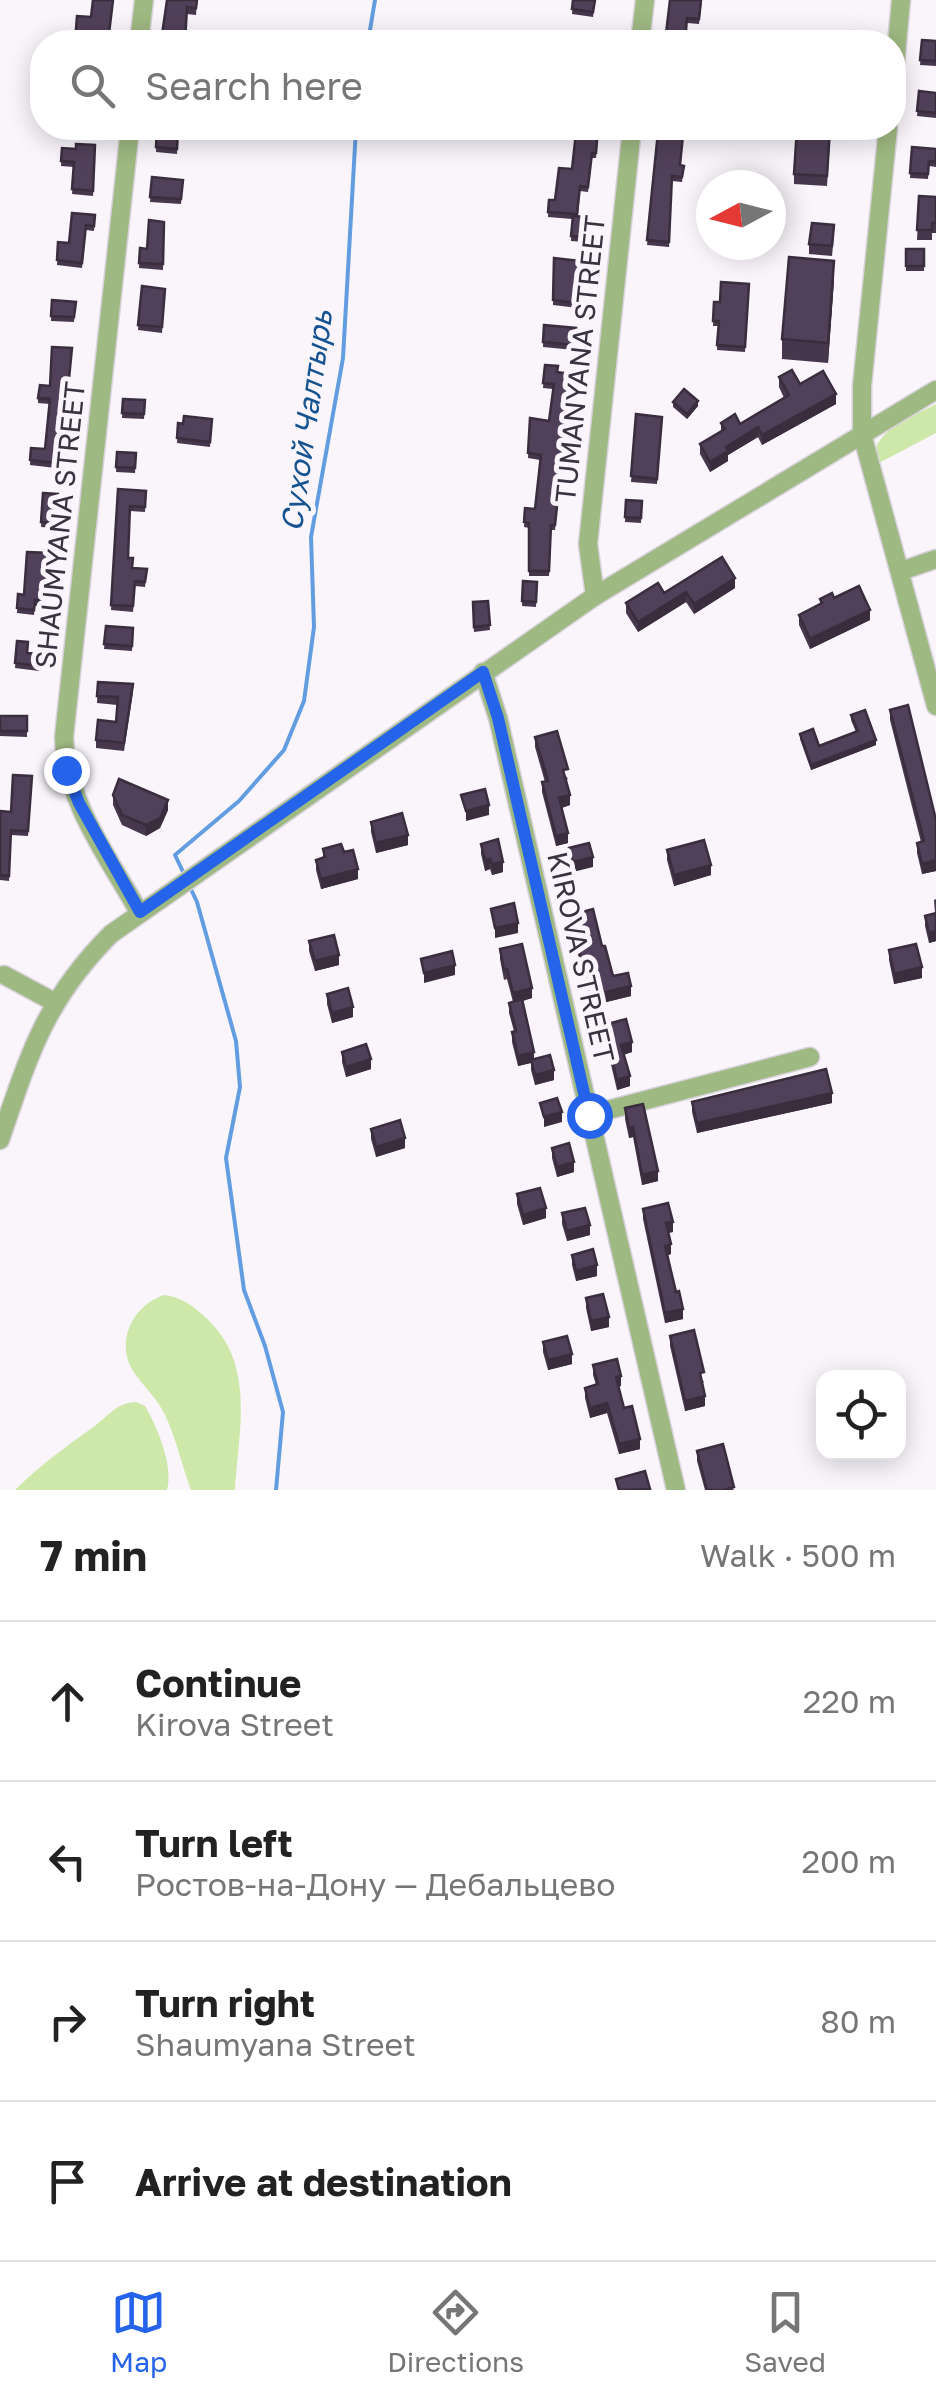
<!DOCTYPE html>
<meta charset="utf-8">
<style>
:root{--surface:#fff;--page:#f6f6f6;--text:#222;--muted:#767676;--line:#e0e0e0;--accent:#2563eb}
body{margin:0;font-family:"Golos Text",sans-serif;background:var(--page);color:var(--text)}
.controls{position:absolute;right:30px;bottom:30px;display:grid;overflow:hidden;border-radius:20px;box-shadow:0 5px 25px #0003}
.controls button{width:90px;height:90px;display:grid;place-items:center;padding:0;border:0;border-bottom:2px solid var(--line);background:var(--surface);color:var(--text);font:50px sans-serif}
.compass{position:absolute;left:696px;top:170px;width:90px;height:90px;border-radius:50%;background:var(--surface);box-shadow:0 5px 25px #0003;rotate:263deg}
.stop{position:absolute;width:30px;height:30px;margin:-22px;border:8px solid #2563eb;border-radius:50%;background:#fff}
.stop.end{background:#2563eb;border-color:#fff;box-shadow:0 2px 10px #0008}
.list{margin:0;padding:0;list-style:none}
h2{display:flex;justify-content:space-between;align-items:center;height:130px;margin:0;padding:0 40px;font-size:42px}
h2 small{font-size:32px;font-weight:400;color:var(--muted)}
.list li{display:grid;grid-template-columns:65px 1fr auto;gap:30px;align-items:center;box-sizing:border-box;height:160px;padding:0 40px;border-top:2px solid var(--line)}
.list b{display:block;font-size:38px;white-space:nowrap}
.list p{margin:0;font-size:32px;white-space:nowrap;color:var(--muted)}
.list em{font-size:32px;font-style:normal;color:var(--muted)}
.icon{flex:none;width:55px;height:55px;fill:none;stroke:currentColor;stroke-width:2;stroke-linecap:round;stroke-linejoin:round}
.map{position:relative;flex:none;width:936px;height:1490px;overflow:hidden}
.search{position:absolute;background:var(--surface);box-shadow:0 5px 25px #0003;left:30px;right:30px;top:30px;height:110px;display:flex;align-items:center;gap:25px;box-sizing:border-box;padding:0 35px;border-radius:40px;color:var(--muted);font-size:38px}
.sheet{height:770px;background:var(--surface)}
nav{display:flex;justify-content:space-around;align-items:center;box-sizing:border-box;height:140px;border-top:2px solid var(--line);background:var(--surface);font-size:28px;color:var(--muted)}
nav a{display:grid;justify-items:center;gap:5px}
nav .on{color:var(--accent)}
.map>svg:first-child{display:block}
.green{fill:#cee8aa}
.lines{fill:none;stroke-linecap:round;stroke-linejoin:round}
.stream{stroke:#629de1;stroke-width:4}
.minor-casing{stroke:#d7d2d9;stroke-width:21}
.minor{stroke:#9fb982;stroke-width:18}
.wall{fill:#46374d}
.shaded-wall{fill:#392d3e}
.building{fill:#514059;stroke:#392d3e;stroke-width:2.5}
.route{stroke:#2563eb;stroke-width:12}
.labels{text-anchor:middle;stroke-width:10;stroke-linejoin:round;paint-order:stroke}
.street-label{font-size:28px;fill:#3a323e;stroke:#f9f5fb}
.water-label{font-size:30px;font-style:italic;fill:#165391;stroke:#f9f5fb}
</style>
<div class="map">
<svg width="936" height="1490" viewBox="0 0 936 1490">
<rect width="100%" height="100%" fill="#f9f5fb"/>
<g class="green">
<path d="M936,404V433L879,463L874,458C875,429 913,417 936,404Z"/>
<path d="M164,1295C181,1297 192,1305 205,1317C256,1362 239,1430 235,1490H191C182,1466 176,1438 165,1415C157,1398 143,1386 133,1371C115,1341 133,1305 164,1295Z"/>
<path d="M136,1402L145,1406C157,1426 174,1467 167,1490H15C41,1464 66,1447 96,1425C110,1414 117,1403 136,1402Z"/>
</g>
<g class="lines">
<g class="stream">
<path d="M368,42L375,0"/>
<path d="M185,876L175,855L239,801L284,750L304,701L314,627L311,537L343,358L356,128"/>
<path d="M189,885L197,902L236,1041L240,1087L226,1158L244,1290L265,1346L283,1412L276,1490"/>
</g>
<defs>
<g id="minor">
<path d="M139,42L144,0"/>
<path d="M640,42L645,0"/>
<path d="M894,77L901,0"/>
<path d="M130,128L64,737C65,801 109,858 139,912"/>
<path d="M888,128L862,386V434L936,706"/>
<path d="M901,571L936,559"/>
<path d="M595,596L588,544L632,128"/>
<path d="M483,672L498,718L676,1490"/>
<path d="M4,975L54,1002"/>
<path d="M589,1115L810,1057"/>
<path d="M0,1140C29,1055 45,1000 111,934L595,596L936,390"/>
</g>
</defs>
<use href="#minor" class="minor-casing"/>
<use href="#minor" class="minor"/>
</g>
<g class="wall">
<path d="M167,0H197L196,15L187,14Z"/>
<path d="M573,0H595L593,17L572,14Z"/>
<path d="M702,0L699,24L687,23L665,42Z"/>
<path d="M922,40L936,41V66L920,65Z"/>
<path d="M919,91L936,93V118L917,116Z"/>
<path d="M157,128L178,131L177,154L156,152Z"/>
<path d="M568,128H598L596,158H592L588,192L580,191L578,216L586,217L584,242L571,241L572,219L548,217L549,200H555L572,169L575,138L567,137Z"/>
<path d="M831,128L827,186L794,184V174Z"/>
<path d="M658,132L680,165L684,166L682,182L672,181L669,247L647,245Z"/>
<path d="M95,145L93,196L72,194L74,167L61,166L62,148L76,149Z"/>
<path d="M912,147L936,149V167L929,166L928,179L910,178Z"/>
<path d="M152,177L183,180L181,204L150,202Z"/>
<path d="M919,196L936,197V233H932V240H917Z"/>
<path d="M95,215L94,231L86,230L82,268L57,265L58,242L69,243Z"/>
<path d="M164,222L163,270L139,268L140,248L147,249Z"/>
<path d="M834,235L832,256L809,254V244Z"/>
<rect x="906" y="249" width="18" height="22"/>
<path d="M554,258L581,261L578,308L553,305Z"/>
<path d="M834,280L828,363L782,359V339Z"/>
<path d="M749,284L745,352L717,350L718,326H713L714,302H720Z"/>
<path d="M142,286L165,289L162,333L138,330Z"/>
<path d="M52,300L76,302L74,322L51,321Z"/>
<path d="M544,325L576,328L574,350L543,347Z"/>
<path d="M545,365L571,379L555,530H551L549,576H529V528L524,527L525,508L535,509L540,460L528,458L530,418L549,421L553,389L543,388Z"/>
<path d="M779,377L800,384L836,404L762,445L758,437L728,455V461L710,472L700,454V444L721,432V423L740,424L784,398L779,387Z"/>
<path d="M50,386L63,451H65L64,469L30,465L31,448L45,449L50,404L38,403V398Z"/>
<path d="M123,399L145,400L144,419L122,418Z"/>
<path d="M673,402L698,406L687,419L673,407Z"/>
<path d="M636,414L662,417L657,484L631,482Z"/>
<path d="M212,419L210,447L177,443L178,423Z"/>
<path d="M117,452L136,453L135,473L116,472Z"/>
<path d="M118,489L146,491L145,512L130,511L128,558L132,568L147,569L145,587L135,586L133,612L111,610Z"/>
<path d="M43,493L58,494L56,528L41,527Z"/>
<path d="M626,500L642,501L641,523L625,522Z"/>
<path d="M51,553L48,606H35L34,615L17,613L18,594L24,595Z"/>
<path d="M523,581L537,582L536,607L522,606Z"/>
<path d="M735,588L694,614L686,602L638,632L626,613V603L664,593Z"/>
<path d="M820,599L870,620L810,649L799,625V615L820,604Z"/>
<path d="M488,601L490,630L474,632L473,602Z"/>
<path d="M106,626L133,628L132,651L104,649Z"/>
<path d="M17,641L28,653L40,654L39,671L15,668Z"/>
<path d="M98,682L133,692L124,751L96,748V740L116,722L117,705L97,703Z"/>
<path d="M890,710L936,820V871L922,874L917,853V843L921,842L890,720Z"/>
<path d="M851,715L876,745L811,770L800,739V734L819,746L856,732L851,720Z"/>
<path d="M0,716H27V737L0,736Z"/>
<path d="M535,737L568,779L566,780L570,805L561,808L568,843L556,846L542,792V782H545L535,747Z"/>
<path d="M32,776L28,836L11,835L9,881L0,880V811L11,812Z"/>
<path d="M113,795L168,810L160,828L146,836L122,825L113,805Z"/>
<path d="M371,822L408,845L376,853L371,832Z"/>
<path d="M481,844L503,872L492,875L490,869L485,871L481,854Z"/>
<path d="M323,849L344,852L358,879L321,889L316,870V860L323,858Z"/>
<path d="M667,850L711,875L674,886L667,860Z"/>
<path d="M936,899V941L929,943L925,926V916L935,913L934,900Z"/>
<path d="M571,915L602,946L613,976L631,996L590,1006L571,925Z"/>
<path d="M309,941L339,965L315,971L309,951Z"/>
<path d="M500,949L532,998L523,1001L534,1059L554,1080L535,1085L531,1070V1063L518,1066L512,1042V1032L514,1031L509,1013V1003L513,1002L507,979L504,980L500,959Z"/>
<path d="M889,950L922,978L894,984L889,960Z"/>
<path d="M327,994L353,1017L332,1023L327,1004Z"/>
<path d="M604,1025L632,1052L624,1055L630,1086L617,1090L604,1035Z"/>
<path d="M342,1052L371,1069L346,1077L342,1062Z"/>
<path d="M692,1102L832,1103L697,1133L692,1112Z"/>
<path d="M625,1108L658,1181L642,1185L633,1137L629,1138L625,1119Z"/>
<path d="M371,1129L405,1148L376,1157L371,1139Z"/>
<path d="M552,1148L574,1172L557,1177L552,1158Z"/>
<path d="M517,1194L546,1218L523,1225L517,1204Z"/>
<path d="M643,1209L673,1232L668,1233L671,1254L668,1255L683,1319L665,1323L643,1219Z"/>
<path d="M562,1213L590,1235L567,1241L562,1224Z"/>
<path d="M572,1255L597,1276L576,1281L572,1265Z"/>
<path d="M586,1298L609,1327L591,1331L586,1308Z"/>
<path d="M670,1336L704,1382L702,1383L705,1406L685,1411L670,1346Z"/>
<path d="M543,1342L572,1364L548,1370L543,1352Z"/>
<path d="M593,1365L621,1386L618,1387L624,1408L640,1449L619,1454L607,1413L590,1418L585,1398V1388L596,1385L593,1375Z"/>
<path d="M697,1451L734,1490H705L697,1461Z"/>
</g>
<g class="shaded-wall">
<path d="M834,261V280L828,363V343Z"/>
<path d="M836,394V404L762,445V435Z"/>
<path d="M698,401V406L687,419V414Z"/>
<path d="M758,427V437L728,455V461L710,472V462L726,447Z"/>
<path d="M735,578V588L694,614V604Z"/>
<path d="M686,592V602L638,632V622Z"/>
<path d="M870,610V620L810,649V639Z"/>
<path d="M876,740V745L811,770V765Z"/>
<path d="M570,795V805L559,809V798Z"/>
<path d="M168,800V810L160,828L146,836V825Z"/>
<path d="M489,805V815L466,821V811Z"/>
<path d="M568,833V843L556,846V836Z"/>
<path d="M408,835V845L376,853V843Z"/>
<path d="M593,857V867L573,872V862Z"/>
<path d="M490,859V869L485,871V860Z"/>
<path d="M936,860V871L922,874V864Z"/>
<path d="M503,862V872L492,875V864Z"/>
<path d="M711,865V875L674,886V875Z"/>
<path d="M358,869V879L321,889V879Z"/>
<path d="M518,923V933L495,938V928Z"/>
<path d="M936,931V941L929,943V933Z"/>
<path d="M339,955V965L315,971V961Z"/>
<path d="M455,965V975L424,983V973Z"/>
<path d="M922,967V978L894,984V974Z"/>
<path d="M631,986V996L590,1006V996Z"/>
<path d="M532,988V998L513,1003V993Z"/>
<path d="M353,1007V1017L332,1023V1013Z"/>
<path d="M632,1042V1052L621,1055V1045Z"/>
<path d="M534,1052V1062L518,1066V1056Z"/>
<path d="M371,1059V1069L346,1077V1067Z"/>
<path d="M554,1070V1080L535,1085V1075Z"/>
<path d="M630,1076V1086L617,1090V1080Z"/>
<path d="M832,1093V1103L697,1133V1123Z"/>
<path d="M562,1112V1122L544,1127V1117Z"/>
<path d="M633,1127V1137L629,1138V1128Z"/>
<path d="M405,1138V1148L376,1157V1147Z"/>
<path d="M574,1162V1172L557,1177V1167Z"/>
<path d="M658,1171V1181L642,1185V1175Z"/>
<path d="M546,1208V1218L523,1225V1215Z"/>
<path d="M673,1222V1232L666,1233V1223Z"/>
<path d="M590,1225V1235L567,1241V1231Z"/>
<path d="M671,1244V1254L665,1256V1246Z"/>
<path d="M597,1265V1276L576,1281V1271Z"/>
<path d="M683,1309V1319L665,1323V1313Z"/>
<path d="M609,1317V1327L591,1331V1321Z"/>
<path d="M572,1354V1364L548,1370V1360Z"/>
<path d="M621,1376V1386L616,1387V1377Z"/>
<path d="M705,1396V1406L685,1411V1401Z"/>
<path d="M607,1403V1413L590,1418V1408Z"/>
<path d="M640,1439V1449L619,1454V1444Z"/>
</g>
<g class="building">
<path d="M93,0H113L108,42H75L77,16L91,17Z"/>
<path d="M167,0H197L196,8L187,7L185,42H161Z"/>
<path d="M573,0H595L593,12L572,9Z"/>
<path d="M670,0H701L699,19L687,18L685,42H665Z"/>
<path d="M580,37L604,40V42H580Z"/>
<path d="M922,40L936,41V61L920,60Z"/>
<path d="M919,91L936,93V113L917,111Z"/>
<path d="M157,128H173V131H178L177,149L156,147Z"/>
<path d="M568,128H598L596,153H592L588,187L580,186L577,214L548,212L549,200H555L559,168L572,169L576,133L567,132Z"/>
<path d="M797,128H830L827,176L794,174Z"/>
<path d="M658,132L683,135L680,165L684,166L682,177L672,176L669,242L647,240Z"/>
<path d="M76,144L95,145L93,191L72,189L74,162L61,161L62,148L76,149Z"/>
<path d="M912,147L936,149V162L929,161L928,174L910,173Z"/>
<path d="M152,177L183,180L181,199L150,197Z"/>
<path d="M919,196L936,197V223H932V230H917Z"/>
<path d="M72,213L95,215L94,226L86,225L82,263L57,260L58,242L69,243Z"/>
<path d="M573,216L586,217L584,237L571,236Z"/>
<path d="M149,220L164,222L163,264L139,263L140,248L147,249Z"/>
<path d="M812,223L834,225L832,246L809,244Z"/>
<rect x="906" y="249" width="18" height="17"/>
<path d="M789,257L834,261L828,343L782,339Z"/>
<path d="M554,258L581,261L578,303L553,300Z"/>
<path d="M721,282L749,284L745,347L717,345L719,321H713L714,302H720Z"/>
<path d="M142,286L165,289L162,327L138,325Z"/>
<path d="M52,300L76,302L74,317L51,316Z"/>
<path d="M544,325L576,328L574,345L543,342Z"/>
<path d="M52,347L72,348L62,451H65L64,464L30,460L31,448L45,449L50,399L38,398L40,385L50,386Z"/>
<path d="M545,365L558,366L557,372L571,374L555,525H551L549,571H529V523L524,522L525,508L535,509L541,455L528,453L530,418L549,421L554,384L543,383Z"/>
<path d="M792,370L800,384L823,371L836,394L762,435L758,427L726,447L728,451L710,462L700,444L725,429L721,423L735,414L740,424L789,395L779,377Z"/>
<path d="M684,389L698,401L687,414L673,402Z"/>
<path d="M123,399L145,400L144,414L122,413Z"/>
<path d="M636,414L662,417L657,479L631,476Z"/>
<path d="M184,416L212,419L210,442L177,438L178,423L183,424Z"/>
<path d="M117,452L136,453L135,468L116,467Z"/>
<path d="M118,489L146,491L145,507L130,506L128,558H133L132,568L147,569L145,582L135,581L133,606L111,605Z"/>
<path d="M43,493L58,494L56,523L41,522Z"/>
<path d="M626,500L642,501L641,518L625,517Z"/>
<path d="M27,552L51,553L48,601L35,600L34,610L17,608L18,594L24,595Z"/>
<path d="M722,557L735,578L694,604L686,592L638,622L626,603L658,583L664,593Z"/>
<path d="M523,581L537,582L536,602L522,601Z"/>
<path d="M859,586L870,610L810,639L799,615L822,603L820,599L832,593L834,598Z"/>
<path d="M488,601L490,625L474,627L473,602Z"/>
<path d="M106,626L133,628L132,646L104,644Z"/>
<path d="M17,641L28,642L27,653L40,654L39,666L15,663Z"/>
<path d="M98,682L133,684L124,743L96,740L98,720L116,722L118,697L97,696Z"/>
<path d="M908,705L936,820V860L922,864L917,843L924,841L890,710Z"/>
<path d="M865,710L876,740L811,765L800,734L813,729L819,746L858,731L851,715Z"/>
<rect x="0" y="716" width="27" height="15"/>
<path d="M557,731L568,769L563,770L570,795L559,798L568,833L556,836L542,782L548,781L535,737Z"/>
<path d="M13,775L32,776L28,831L11,830L9,876L0,875V811L11,812Z"/>
<path d="M119,779L168,800L160,818L146,825L122,815L113,795Z"/>
<path d="M485,789L489,805L466,811L461,795Z"/>
<path d="M402,813L408,835L376,843L371,822Z"/>
<path d="M498,839L503,862L492,864L490,859L485,860L481,844Z"/>
<path d="M704,840L711,865L674,875L667,850Z"/>
<path d="M589,843L593,857L573,862L569,848Z"/>
<path d="M341,844L344,852L353,850L358,869L321,879L316,860L325,857L323,849Z"/>
<path d="M514,903L518,923L495,928L491,909Z"/>
<path d="M593,909L602,946H605L613,976L628,973L631,986L590,996L571,915Z"/>
<path d="M936,913V931L929,933L925,916Z"/>
<path d="M334,935L339,955L315,961L309,941Z"/>
<path d="M522,944L532,988L513,993L507,969L504,970L500,949Z"/>
<path d="M916,944L922,967L894,974L889,950Z"/>
<path d="M452,951L455,965L424,973L421,959Z"/>
<path d="M348,988L353,1007L332,1013L327,994Z"/>
<path d="M522,999L534,1052L518,1056L512,1032L516,1031L509,1003Z"/>
<path d="M626,1019L632,1042L621,1045L630,1076L617,1080L604,1025Z"/>
<path d="M366,1044L371,1059L346,1067L342,1052Z"/>
<path d="M550,1055L554,1070L535,1075L531,1060Z"/>
<path d="M826,1069L832,1093L697,1123L692,1102Z"/>
<path d="M557,1098L562,1112L544,1117L540,1103Z"/>
<path d="M643,1104L658,1171L642,1175L633,1127L629,1128L625,1108Z"/>
<path d="M400,1120L405,1138L376,1147L371,1129Z"/>
<path d="M569,1143L574,1162L557,1167L552,1148Z"/>
<path d="M540,1188L546,1208L523,1215L517,1194Z"/>
<path d="M668,1203L673,1222L666,1223L671,1244L665,1246L676,1292L679,1291L683,1309L665,1313L643,1209Z"/>
<path d="M585,1208L590,1225L567,1231L562,1213Z"/>
<path d="M593,1249L597,1265L576,1271L572,1255Z"/>
<path d="M603,1294L609,1317L591,1321L586,1298Z"/>
<path d="M694,1330L704,1372L700,1373L705,1396L685,1401L670,1336Z"/>
<path d="M567,1336L572,1354L548,1360L543,1342Z"/>
<path d="M617,1359L621,1376L616,1377L624,1408L632,1406L640,1439L619,1444L607,1403L590,1408L585,1388L598,1384L593,1365Z"/>
<path d="M723,1444L734,1487L723,1490H707L697,1451Z"/>
<path d="M645,1471L650,1489L619,1490L616,1479Z"/>
</g>
<g class="lines">
<path class="route" d="M66,770L79,803L140,912L483,672L498,718L589,1115"/>
</g>
<g class="labels">
<g class="street-label">
<text transform="translate(580 359) rotate(-84)" y="10">TUMANYANA STREET</text>
<text transform="translate(60 525) rotate(-84)" y="10">SHAUMYANA STREET</text>
<text transform="translate(581 957) rotate(77)" y="10">KIROVA STREET</text>
</g>
<g class="water-label">
<text transform="translate(307 421) rotate(-82)" y="10">Сухой Чалтырь</text>
</g>
</g>
</svg>
<div class="controls">
<button><svg class="icon" aria-label="locate" viewBox="0 0 24 24"><circle cx="12" cy="12" r="6"/><path d="M12 2v4M12 18v4M2 12h4M18 12h4"/></svg></button>
</div>
<svg class="compass" viewBox="-18 -18 36 36"><path d="M0-13l5 13h-10z" fill="#e53935"/><path d="M0 13l5-13h-10z" fill="#767676"/></svg>
<div class="stop" style="left:589px;top:1115px"></div>
<div class="stop end" style="left:66px;top:770px"></div>
<div class="search"><svg class="icon" aria-label="search" viewBox="0 0 24 24"><circle cx="10" cy="10" r="6"/><path d="M15 15l6 6"/></svg>Search here</div>
</div>
<section class="sheet">
<h2>7 min<small>Walk · 500 m</small></h2>
<ul class="list">
<li><svg class="icon" aria-label="ahead" viewBox="0 0 24 24"><path d="M12 20V5M6 11l6-6 6 6"/></svg><div><b>Continue</b><p>Kirova Street</p></div><em>220 m</em></li>
<li><svg class="icon" aria-label="left" viewBox="0 0 24 24"><path d="M17 20v-9H6M10 6l-5 5 5 5"/></svg><div><b>Turn left</b><p>Ростов-на-Дону — Дебальцево</p></div><em>200 m</em></li>
<li><svg class="icon" aria-label="right" viewBox="0 0 24 24"><path d="M7 20v-9h11M14 6l5 5-5 5"/></svg><div><b>Turn right</b><p>Shaumyana Street</p></div><em>80 m</em></li>
<li><svg class="icon" aria-label="arrive" viewBox="0 0 24 24"><path d="M6 21V4h12l-3 4 3 4H6"/></svg><div><b>Arrive at destination</b></div></li>
</ul>
</section>
<nav>
<a class="on"><svg class="icon" aria-label="map" viewBox="0 0 24 24"><path d="M3 6l6-2 6 2 6-2v14l-6 2-6-2-6 2zM9 4v14M15 6v14"/></svg>Map</a>
<a><svg class="icon" aria-label="directions" viewBox="0 0 24 24"><path d="M12 3l9 9-9 9-9-9zM9 14v-3h6M13 9l2 2-2 2"/></svg>Directions</a>
<a><svg class="icon" aria-label="saved" viewBox="0 0 24 24"><path d="M7 4h10v16l-5-4-5 4z"/></svg>Saved</a>
</nav>
